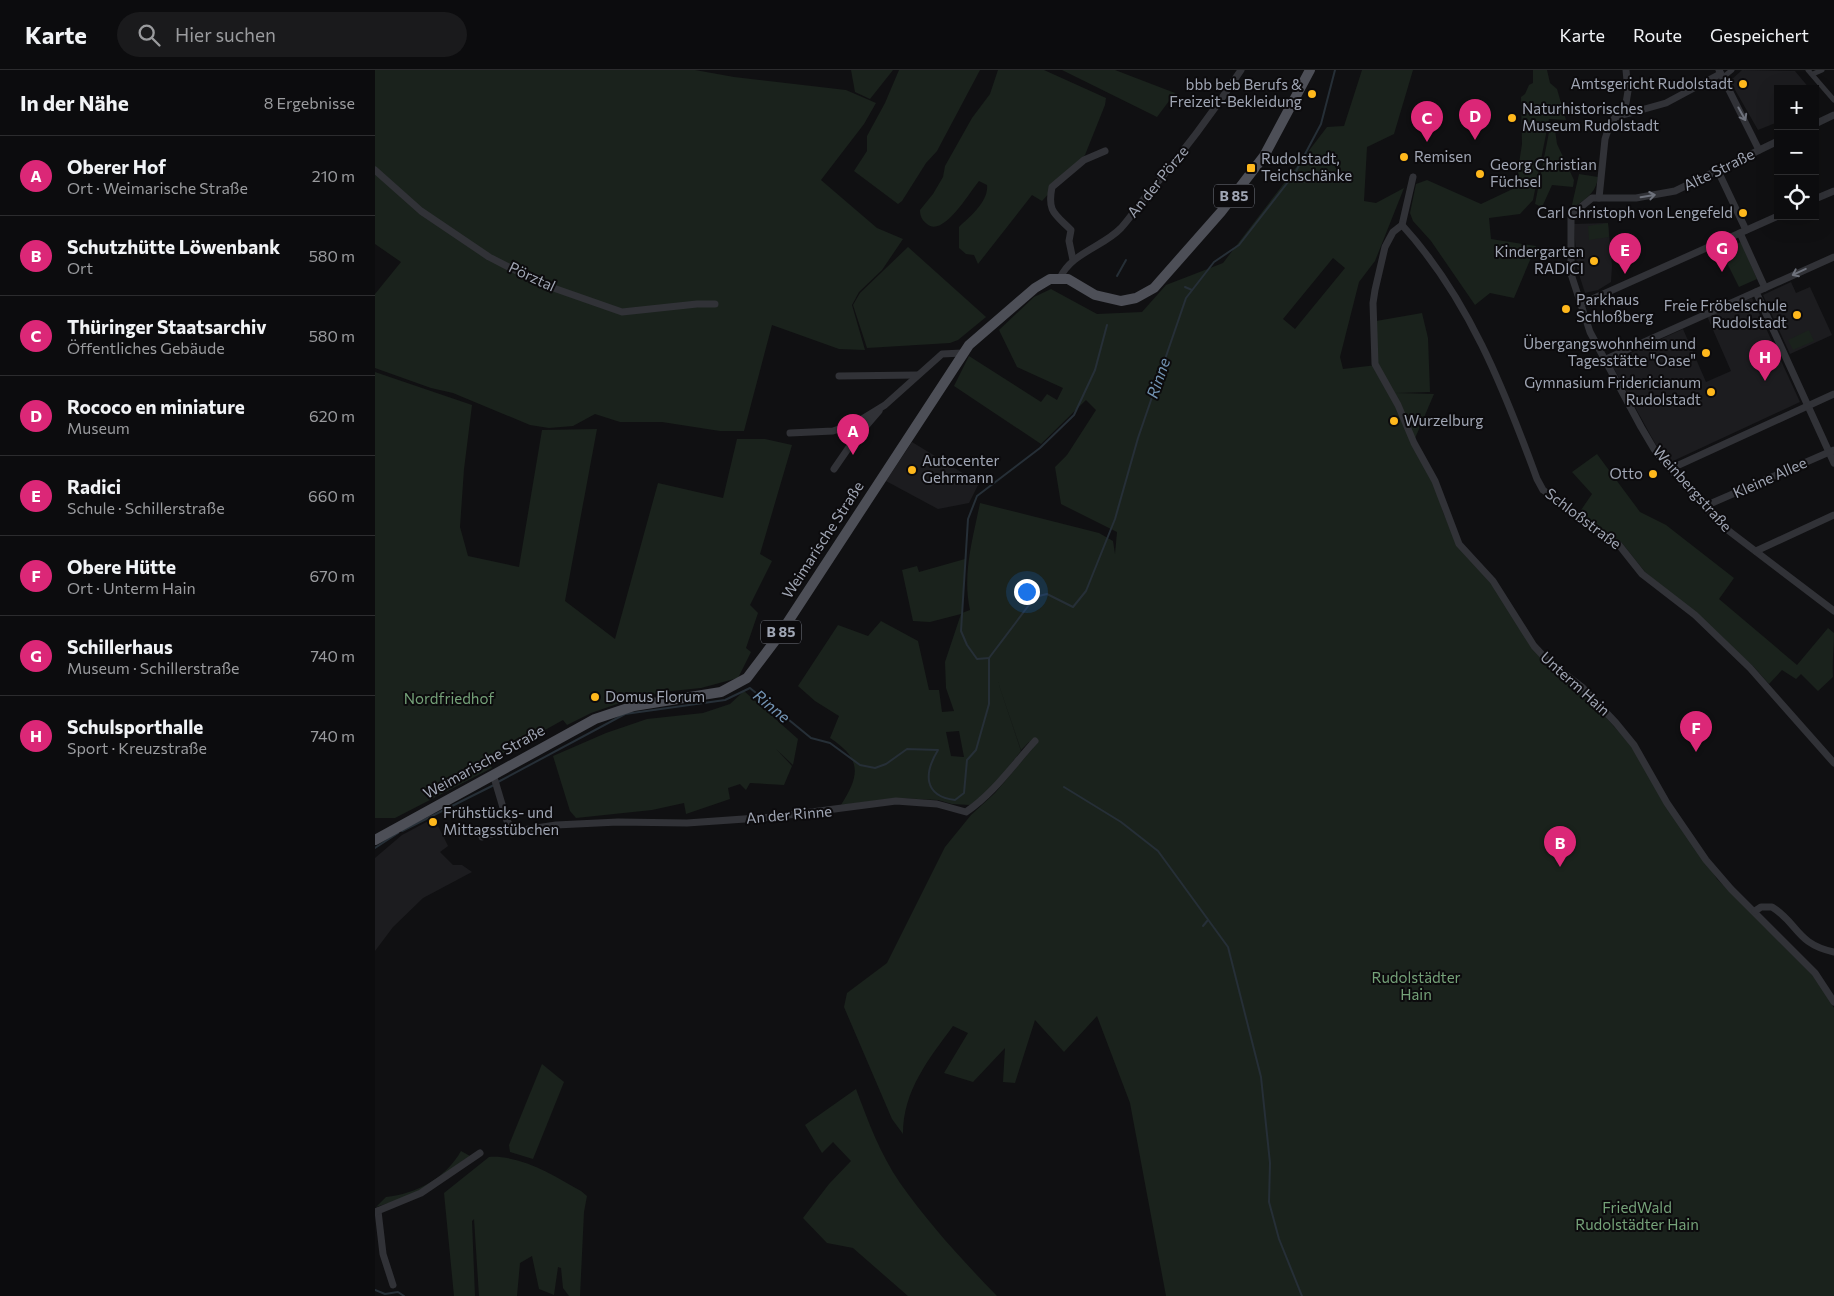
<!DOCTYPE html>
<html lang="de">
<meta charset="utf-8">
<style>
:root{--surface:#0c0c0e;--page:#1a1a1c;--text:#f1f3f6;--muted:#9a9b9e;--line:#2c2c2e;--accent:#db2777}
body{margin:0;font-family:Commissioner,sans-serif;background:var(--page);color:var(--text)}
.controls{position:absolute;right:15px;top:15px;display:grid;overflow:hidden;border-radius:0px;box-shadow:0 5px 20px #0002}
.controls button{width:45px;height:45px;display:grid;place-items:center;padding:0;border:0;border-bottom:1px solid var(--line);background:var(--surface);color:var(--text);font:25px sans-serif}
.you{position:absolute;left:651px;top:521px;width:18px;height:18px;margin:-12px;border:4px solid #fff;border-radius:50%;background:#1a73e8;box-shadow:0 0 0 8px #1a73e833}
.badge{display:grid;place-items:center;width:32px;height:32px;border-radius:50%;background:var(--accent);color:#fff;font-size:16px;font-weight:700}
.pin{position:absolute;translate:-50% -41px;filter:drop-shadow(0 1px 2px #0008)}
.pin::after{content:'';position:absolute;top:26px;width:18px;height:15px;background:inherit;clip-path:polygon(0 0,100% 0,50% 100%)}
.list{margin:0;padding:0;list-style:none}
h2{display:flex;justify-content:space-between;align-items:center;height:65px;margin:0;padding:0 20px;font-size:21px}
h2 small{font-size:16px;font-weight:400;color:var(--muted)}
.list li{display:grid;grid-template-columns:32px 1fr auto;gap:15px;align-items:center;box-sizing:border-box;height:80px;padding:0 20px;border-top:1px solid var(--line)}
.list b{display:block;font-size:19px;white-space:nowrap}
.list p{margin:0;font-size:16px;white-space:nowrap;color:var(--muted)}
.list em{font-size:16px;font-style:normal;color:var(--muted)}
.icon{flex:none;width:28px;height:28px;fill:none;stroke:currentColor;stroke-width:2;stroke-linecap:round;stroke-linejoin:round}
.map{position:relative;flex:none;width:1459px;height:1226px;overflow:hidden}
header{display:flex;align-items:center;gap:30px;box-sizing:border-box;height:70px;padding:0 25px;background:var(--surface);border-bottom:1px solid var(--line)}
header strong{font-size:24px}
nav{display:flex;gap:28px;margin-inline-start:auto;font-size:18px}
.search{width:350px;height:45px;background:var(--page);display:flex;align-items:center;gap:12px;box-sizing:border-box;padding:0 18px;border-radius:28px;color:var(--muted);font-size:19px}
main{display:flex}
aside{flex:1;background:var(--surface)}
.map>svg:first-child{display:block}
.built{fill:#1c1c1f}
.green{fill:#1a221c;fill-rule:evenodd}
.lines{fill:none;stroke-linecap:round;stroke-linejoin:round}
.stream{stroke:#262f37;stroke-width:2}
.pedestrian{stroke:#313237;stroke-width:5}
.minor{stroke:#313237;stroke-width:7}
.primary{stroke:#4d4f57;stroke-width:10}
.oneway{stroke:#6e727c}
.poi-dot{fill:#ffb81c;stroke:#0c0b0d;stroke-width:2}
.labels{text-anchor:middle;stroke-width:4;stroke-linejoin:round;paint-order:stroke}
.shield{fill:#0c0b0d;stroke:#747882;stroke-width:1}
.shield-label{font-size:14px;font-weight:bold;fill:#a0a6b4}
.poi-label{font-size:15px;fill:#a0a6b4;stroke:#0c0b0d;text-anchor:start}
.street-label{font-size:15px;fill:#a0a6b4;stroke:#0c0b0d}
.park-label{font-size:15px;fill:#75a279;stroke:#0c0b0d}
.water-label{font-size:16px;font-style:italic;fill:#7394b4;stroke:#0c0b0d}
</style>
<header>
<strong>Karte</strong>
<div class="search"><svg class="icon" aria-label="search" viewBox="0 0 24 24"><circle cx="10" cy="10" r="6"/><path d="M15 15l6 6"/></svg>Hier suchen</div>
<nav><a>Karte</a><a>Route</a><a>Gespeichert</a></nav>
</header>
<main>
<aside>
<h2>In der Nähe<small>8 Ergebnisse</small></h2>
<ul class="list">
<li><span class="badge">A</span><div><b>Oberer Hof</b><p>Ort · Weimarische Straße</p></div><em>210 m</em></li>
<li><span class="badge">B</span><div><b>Schutzhütte Löwenbank</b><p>Ort</p></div><em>580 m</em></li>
<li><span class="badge">C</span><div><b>Thüringer Staatsarchiv</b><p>Öffentliches Gebäude</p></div><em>580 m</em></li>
<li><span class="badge">D</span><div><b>Rococo en miniature</b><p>Museum</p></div><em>620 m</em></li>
<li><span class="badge">E</span><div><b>Radici</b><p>Schule · Schillerstraße</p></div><em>660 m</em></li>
<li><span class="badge">F</span><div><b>Obere Hütte</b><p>Ort · Unterm Hain</p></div><em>670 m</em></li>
<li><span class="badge">G</span><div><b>Schillerhaus</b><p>Museum · Schillerstraße</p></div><em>740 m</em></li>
<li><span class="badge">H</span><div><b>Schulsporthalle</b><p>Sport · Kreuzstraße</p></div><em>740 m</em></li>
</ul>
</aside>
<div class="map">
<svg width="1459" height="1226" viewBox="0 0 1459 1226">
<rect width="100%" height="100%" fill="#101012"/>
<g class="built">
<path d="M1367,0L1420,1L1435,19H1403V52L1383,60L1355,11Z"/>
<path d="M1233,153L1237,196L1236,212L1223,220L1210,223L1202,198L1199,154Z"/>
<path d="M1416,212L1421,223L1435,217L1457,265L1415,284L1388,225Z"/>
<path d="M1377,228L1425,332L1298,391L1294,390L1281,375L1237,295L1238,291L1308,259L1331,312L1356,301L1332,246Z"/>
<path d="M537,372L604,413L594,433L563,439L511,411Z"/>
<path d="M59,748L73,776L65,782L78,795H87L97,802L48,828L18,857L0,881V788L27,765Z"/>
</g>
<g class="green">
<path d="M0,0H320L359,7L471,20L501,33L489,54L446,110L502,158L528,169L507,200L484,222L477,235L490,280L464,279L397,255L369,361H345L287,352H245L220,344L198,356L174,358L155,355L78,323L56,318L0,298V224L26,192L0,174Z"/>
<path d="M476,0H518L495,29L480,22Z"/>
<path d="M524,0H605L562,81L551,93L527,131L523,134L479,101L492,81V66L510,33Z"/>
<path d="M623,0H669L731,28L730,35L710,85L667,131L657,125L603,194L599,185L591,184L584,178V157C595,147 614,131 612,115L604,111C594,123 568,168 552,154C547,150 545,146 545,140L558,124L568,107L570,96L597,48L615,24Z"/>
<path d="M687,0H740L800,23L782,47Z"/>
<path d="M987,0H1038L1019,64L992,77L989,131L1001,133L1029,118L1000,191L984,212L965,287L968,299L1002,295L1001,251L1047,243L1053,268L1055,322L1021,323L1059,324L1038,373L1059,412L1068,442L1082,475L1121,519L1161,582L1175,597L1208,622L1254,673L1342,809L1426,891L1444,912L1459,938V1226H791L755,1033L722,946L689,982L660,950L640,1013L628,1012L630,978L598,1012L569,1003L593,963L578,956C554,989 528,1020 528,1064L517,1049L469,937L472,923L512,893L570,777L596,745L620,723L658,678L654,672L646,680L622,609L646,681L616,719L595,735L577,734L563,730L522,728L466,735C485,705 487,689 455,668L464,646L440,631L423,616L463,555L493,566L506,551L543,571L554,620H564L567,642L579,641L571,618L570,592L586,544L555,552L538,551L527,500L542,496L544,502L590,489L587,543L595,540C587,504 598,468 605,433L724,463L738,471L740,484L742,462L686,434L680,397L692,385L721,340L711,330L666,374L579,316L594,286L666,332L672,324L682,330L688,318L642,297L624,260L659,227L676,219L722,244L767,242L791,215L848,193L952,57L969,56ZM958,188L970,198L920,259L908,249ZM584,661L589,687H588L576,686L571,662Z"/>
<path d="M1158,0H1172L1175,13L1182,19L1191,50L1174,49L1158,130L1145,144L1114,148L1116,169L1161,176L1139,228L1115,223L1100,235L1056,171L1038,151L1035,143L1041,114L1052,110L1106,134L1144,116L1143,100L1147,74L1146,27L1150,24L1154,15L1158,13Z"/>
<path d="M1176,52L1179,53L1182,74L1199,110L1198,117L1177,115L1167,137L1160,134Z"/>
<path d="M1204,104L1223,107C1221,124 1209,130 1196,139Z"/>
<path d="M1233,153L1234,167L1214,170L1213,156Z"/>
<path d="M1366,172L1382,209L1364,217L1346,181Z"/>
<path d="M533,177L611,247L583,270L575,273L492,278L478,235L485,223Z"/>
<path d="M1434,260L1439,271L1418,280L1413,270Z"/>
<path d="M0,302L97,335L89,399L85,457L93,486L144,497L167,360L222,359L190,531L240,569L283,413L348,428L362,369H390L417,375L385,484L397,491L375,535L383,543L371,578L376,582L363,608L326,618L287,622L248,632L216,643L192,655L188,650L114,691L117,698L20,748H0Z"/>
<path d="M1222,384L1265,442L1291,455L1359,508L1344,529L1422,595L1453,558L1459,563C1459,578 1457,592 1458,607L1443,621L1426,604L1421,609L1407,600L1394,614L1378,596L1270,502L1247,473L1204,443L1217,424L1197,402Z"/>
<path d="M369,621L423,669L418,695L401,679L417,696L409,715L375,713L371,720L365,714L353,718L355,729L311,744L309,733L277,740L201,748L195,741L178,686L231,663L272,649L328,643L355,634Z"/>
<path d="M167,994L189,1012L158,1089L135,1082L134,1075Z"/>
<path d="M481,1019C493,1051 505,1084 525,1113C553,1153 588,1191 622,1226H533L478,1178L452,1173L428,1148L454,1114L476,1091L458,1072L447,1083L430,1055Z"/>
<path d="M86,1081L95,1086C81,1094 71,1107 57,1115C40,1125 20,1131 1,1137L11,1127C41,1124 71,1108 86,1081Z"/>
<path d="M114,1087C147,1085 178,1105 206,1121L212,1126L209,1142L205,1226H194L188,1218L186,1198L183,1197L179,1225L164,1219L157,1186L145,1193L142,1226H104L99,1149L97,1151L100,1226H79L69,1123Z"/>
</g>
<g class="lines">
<g class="stream">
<path d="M742,206L751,190"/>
<path d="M810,217L817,220"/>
<path d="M614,588L602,589L592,575L586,561L593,449L602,426L665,378L699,345L720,300L732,255"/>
<path d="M123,712L250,644L350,630L375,618L436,668L455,673L485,695L500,698L511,694L532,679L563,680C549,703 548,726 580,730L589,723L592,690L601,680L614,634V588L660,527L672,524L698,537L711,521L740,449L763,368L811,228L839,192L864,175L920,103L946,54L960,0"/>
<path d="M689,717L746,752L783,781L853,877L886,1007L895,1093L894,1132L904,1169L927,1226"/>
<path d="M27,761L119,715"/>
<path d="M0,778L23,763"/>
<path d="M828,856L833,850"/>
<path d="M0,1220L10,1224L23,1222L29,1226"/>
</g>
<g class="pedestrian">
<path d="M1433,0L1459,30"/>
<path d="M1438,4L1447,0"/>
<path d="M1347,8L1357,0"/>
</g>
<g class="minor">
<path d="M1344,0L1384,80"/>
<path d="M1241,47L1291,33L1345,4"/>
<path d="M1440,54L1459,45"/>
<path d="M1403,71L1300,121L1261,128H1217L1196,145V204L1215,262L1266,357L1279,379L1295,399L1354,461L1459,541"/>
<path d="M0,100L46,141L114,187L167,214L247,242L322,234H340"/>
<path d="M1343,101L1371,160"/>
<path d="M1038,107L1027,155L1018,162L1010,177L1000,220L998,233L1000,294L1023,335L1039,373L1060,411L1084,474L1118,511L1159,576L1174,592L1207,617L1241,653L1259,675L1292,733L1331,790L1356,819L1440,903L1459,932"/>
<path d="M1224,128L1230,69L1235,54L1251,33L1253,21L1251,0"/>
<path d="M1440,129L1459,121"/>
<path d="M1027,155C1093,227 1129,319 1162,409L1168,420L1244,475L1267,504L1320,545L1375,598L1459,693"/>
<path d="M1365,163L1390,218"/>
<path d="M698,190L694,171L696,160C680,144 672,142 677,117L709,90L730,81"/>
<path d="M685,208C696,183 728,177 746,158C755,148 763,136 772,125C806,85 837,44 866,0"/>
<path d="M1381,222L1459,393"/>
<path d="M1206,234L1403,146"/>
<path d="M1229,290L1459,187"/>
<path d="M464,306L542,305"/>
<path d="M415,363L458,361L479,354L510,335L567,284L587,283"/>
<path d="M459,399L479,370L504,341"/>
<path d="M1295,399L1459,324"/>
<path d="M1330,436L1459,380"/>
<path d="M1381,481L1459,445"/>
<path d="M118,704L132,751L137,758L148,760L181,755L243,752L312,753L398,747L521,731L562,734L591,742C619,723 637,696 660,671"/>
<path d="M107,767L137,758"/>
<path d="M1380,841L1386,837H1397C1423,853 1421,874 1459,882"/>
<path d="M3,1141L8,1184L18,1215"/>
<path d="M0,1142L46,1123L105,1083"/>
</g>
<path class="primary" d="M0,770L220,649L259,636L346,622L372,608L403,567L594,275L660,218L675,209H693L720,225L746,231L761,228L779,218L846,142L889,86L935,0"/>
</g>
<defs><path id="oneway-shaft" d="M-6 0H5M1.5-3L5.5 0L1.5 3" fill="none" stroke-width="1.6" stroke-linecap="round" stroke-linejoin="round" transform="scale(1.25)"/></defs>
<g class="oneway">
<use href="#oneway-shaft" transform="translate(1367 44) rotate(61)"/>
<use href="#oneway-shaft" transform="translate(1273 126) rotate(-9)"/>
<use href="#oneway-shaft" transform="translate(1424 202) rotate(155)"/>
</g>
<g class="poi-dot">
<circle cx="1368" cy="14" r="5"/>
<circle cx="937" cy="24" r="5"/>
<circle cx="1137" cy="48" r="5"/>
<circle cx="1029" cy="87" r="5"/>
<rect x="871" y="93" width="10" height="10" rx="2.5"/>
<circle cx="1105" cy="104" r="5"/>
<circle cx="1368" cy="143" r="5"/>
<circle cx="1219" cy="191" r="5"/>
<circle cx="1191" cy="239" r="5"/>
<circle cx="1422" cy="245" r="5"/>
<circle cx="1331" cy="283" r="5"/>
<circle cx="1336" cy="322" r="5"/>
<circle cx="1019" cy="351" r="5"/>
<circle cx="537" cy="400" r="5"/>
<circle cx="1278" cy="404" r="5"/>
<circle cx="220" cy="627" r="5"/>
<circle cx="58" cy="752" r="5"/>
</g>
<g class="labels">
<g class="shield">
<rect x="839" y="114.5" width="40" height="23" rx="4"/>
<rect x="386" y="550.5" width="40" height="23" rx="4"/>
</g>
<g class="shield-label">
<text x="859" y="131">B 85</text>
<text x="406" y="567">B 85</text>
</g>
<g class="poi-label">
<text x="1358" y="19" text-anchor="end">Amtsgericht Rudolstadt</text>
<text x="927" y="20" text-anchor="end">bbb beb Berufs &amp;<tspan x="927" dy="17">Freizeit-Bekleidung</tspan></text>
<text x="1147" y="44">Naturhistorisches<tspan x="1147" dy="17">Museum Rudolstadt</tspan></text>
<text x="1039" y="92">Remisen</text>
<text x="886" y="94">Rudolstadt,<tspan x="886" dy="17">Teichschänke</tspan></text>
<text x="1115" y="100">Georg Christian<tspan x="1115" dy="17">Füchsel</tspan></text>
<text x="1358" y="148" text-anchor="end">Carl Christoph von Lengefeld</text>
<text x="1209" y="187" text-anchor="end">Kindergarten<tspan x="1209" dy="17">RADICI</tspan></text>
<text x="1201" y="235">Parkhaus<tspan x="1201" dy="17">Schloßberg</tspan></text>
<text x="1412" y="241" text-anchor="end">Freie Fröbelschule<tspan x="1412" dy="17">Rudolstadt</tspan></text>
<text x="1321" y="279" text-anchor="end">Übergangswohnheim und<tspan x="1321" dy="17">Tagesstätte "Oase"</tspan></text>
<text x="1326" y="318" text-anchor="end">Gymnasium Fridericianum<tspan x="1326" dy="17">Rudolstadt</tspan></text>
<text x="1029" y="356">Wurzelburg</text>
<text x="547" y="396">Autocenter<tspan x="547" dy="17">Gehrmann</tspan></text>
<text x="1268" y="409" text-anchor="end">Otto</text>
<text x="230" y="632">Domus Florum</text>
<text x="68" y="748">Frühstücks- und<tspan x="68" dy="17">Mittagsstübchen</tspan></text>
</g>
<g class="street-label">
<text transform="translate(1344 100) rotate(-26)" y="5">Alte Straße</text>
<text transform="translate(783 112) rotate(-51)" y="5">An der Pörze</text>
<text transform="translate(157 207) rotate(25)" y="5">Pörztal</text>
<text transform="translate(1395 408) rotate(-24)" y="5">Kleine Allee</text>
<text transform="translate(1317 419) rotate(48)" y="5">Weinbergstraße</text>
<text transform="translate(1208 449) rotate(37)" y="5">Schloßstraße</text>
<text transform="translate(448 470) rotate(-57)" y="5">Weimarische Straße</text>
<text transform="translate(1200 614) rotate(42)" y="5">Unterm Hain</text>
<text transform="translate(109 692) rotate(-29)" y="5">Weimarische Straße</text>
<text transform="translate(414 745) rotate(-5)" y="5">An der Rinne</text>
</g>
<g class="park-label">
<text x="74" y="634">Nordfriedhof</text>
<text x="1041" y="913">Rudolstädter<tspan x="1041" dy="17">Hain</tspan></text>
<text x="1262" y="1143">FriedWald<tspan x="1262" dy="17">Rudolstädter Hain</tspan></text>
</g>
<g class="water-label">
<text transform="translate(783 308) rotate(-71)" y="6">Rinne</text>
<text transform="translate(397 636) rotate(39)" y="6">Rinne</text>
</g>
</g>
</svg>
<div class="controls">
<button>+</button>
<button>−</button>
<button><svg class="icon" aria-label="locate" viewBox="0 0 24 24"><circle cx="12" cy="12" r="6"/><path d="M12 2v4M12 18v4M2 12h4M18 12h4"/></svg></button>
</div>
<div class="you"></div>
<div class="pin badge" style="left:478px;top:385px">A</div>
<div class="pin badge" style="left:1185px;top:797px">B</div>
<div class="pin badge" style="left:1052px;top:72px">C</div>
<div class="pin badge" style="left:1100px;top:70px">D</div>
<div class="pin badge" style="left:1250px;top:204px">E</div>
<div class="pin badge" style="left:1321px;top:682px">F</div>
<div class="pin badge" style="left:1347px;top:202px">G</div>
<div class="pin badge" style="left:1390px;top:311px">H</div>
</div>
</main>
